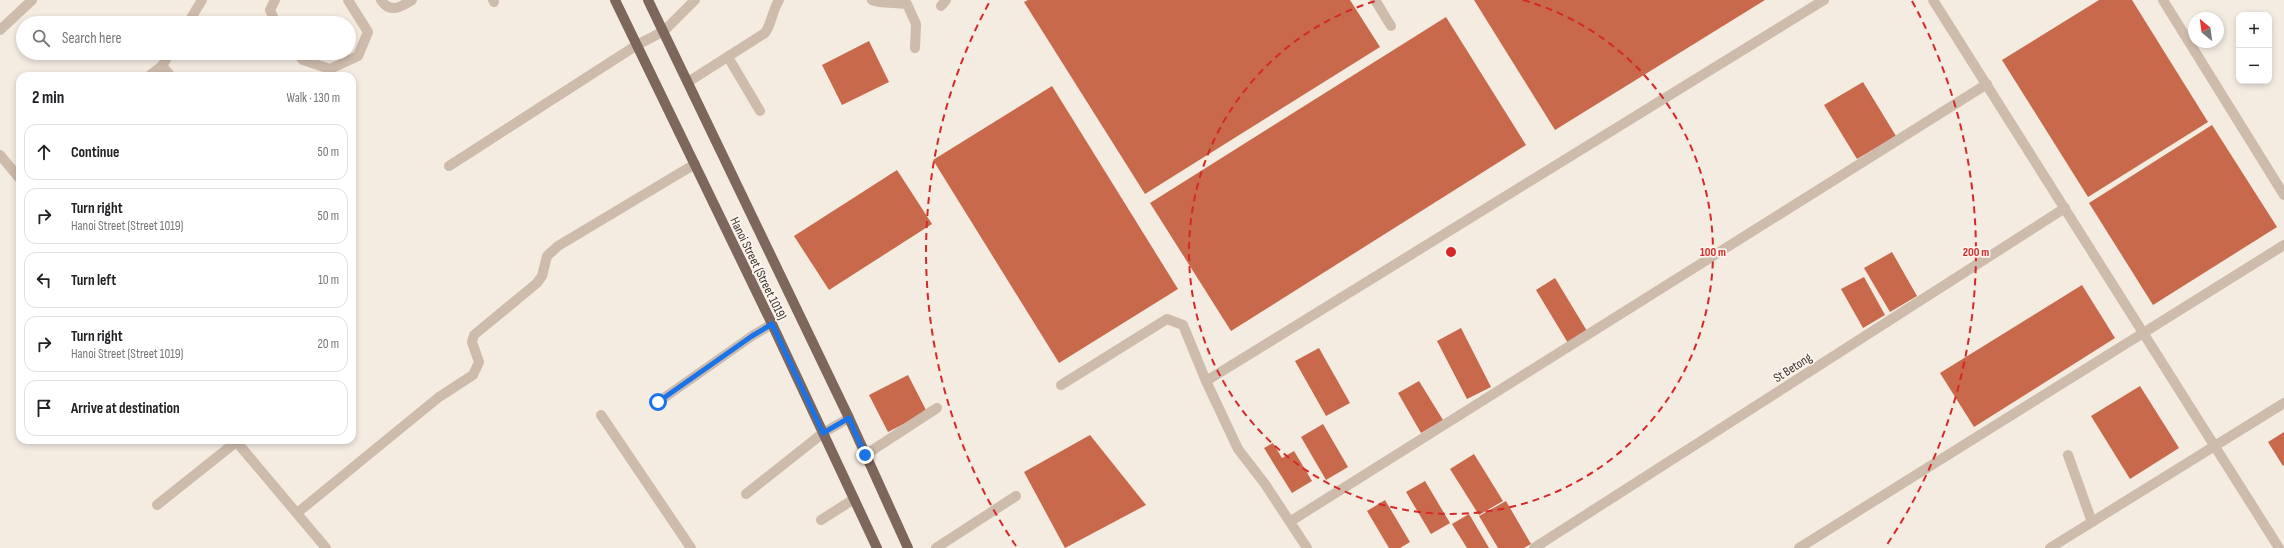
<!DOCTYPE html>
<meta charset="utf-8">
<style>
:root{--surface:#fff;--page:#f2f2f2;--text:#202124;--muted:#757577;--line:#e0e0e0}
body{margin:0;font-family:"Sofia Sans Condensed",sans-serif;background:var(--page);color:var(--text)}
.controls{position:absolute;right:12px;top:12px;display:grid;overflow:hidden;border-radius:8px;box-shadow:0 2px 6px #0003}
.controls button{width:36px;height:36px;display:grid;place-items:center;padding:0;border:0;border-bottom:1px solid var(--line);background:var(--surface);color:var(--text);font:20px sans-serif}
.compass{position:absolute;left:2188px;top:12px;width:36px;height:36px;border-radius:50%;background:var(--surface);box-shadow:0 2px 6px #0003;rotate:331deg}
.stop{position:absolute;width:12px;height:12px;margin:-9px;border:3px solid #1a73e8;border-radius:50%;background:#fff}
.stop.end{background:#1a73e8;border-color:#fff;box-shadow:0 1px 4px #0008}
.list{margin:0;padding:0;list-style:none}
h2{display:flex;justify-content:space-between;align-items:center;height:52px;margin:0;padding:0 16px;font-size:17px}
h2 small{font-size:13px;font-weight:400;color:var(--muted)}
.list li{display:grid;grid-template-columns:26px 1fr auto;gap:12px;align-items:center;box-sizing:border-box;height:56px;margin:0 8px 8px;padding:0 8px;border:1px solid var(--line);border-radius:12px}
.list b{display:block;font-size:15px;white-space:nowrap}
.list p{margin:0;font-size:13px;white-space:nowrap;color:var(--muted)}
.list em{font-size:13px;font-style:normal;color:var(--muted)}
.icon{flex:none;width:22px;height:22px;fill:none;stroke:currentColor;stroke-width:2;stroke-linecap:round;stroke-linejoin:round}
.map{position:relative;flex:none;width:2284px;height:548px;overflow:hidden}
.search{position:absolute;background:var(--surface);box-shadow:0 2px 6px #0003;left:16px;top:16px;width:340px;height:44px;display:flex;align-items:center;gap:10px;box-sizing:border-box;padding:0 14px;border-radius:22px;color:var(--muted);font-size:15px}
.panel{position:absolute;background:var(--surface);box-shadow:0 2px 6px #0003;left:16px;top:72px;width:340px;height:372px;border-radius:12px}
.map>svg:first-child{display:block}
.building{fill:#c8694b}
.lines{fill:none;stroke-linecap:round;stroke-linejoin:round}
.lane{stroke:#cdbbac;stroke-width:10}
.street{stroke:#cdbbac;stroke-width:10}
.primary{stroke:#7d675c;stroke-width:10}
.route{stroke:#1a73e8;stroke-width:5}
.ring{fill:none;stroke:#d62828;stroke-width:2;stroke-dasharray:7 5}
.labels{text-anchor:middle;stroke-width:3.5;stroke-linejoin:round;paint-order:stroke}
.street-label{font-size:13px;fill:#3b302b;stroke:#fbf5ee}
.centre{fill:#d62828;stroke:#fbf5ee;stroke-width:2}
.ring-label{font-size:12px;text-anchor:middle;font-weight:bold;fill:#d62828;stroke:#fbf5ee;stroke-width:3.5;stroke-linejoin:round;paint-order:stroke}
</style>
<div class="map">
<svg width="2284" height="548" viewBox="0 0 2284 548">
<rect width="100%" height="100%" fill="#f4ebe1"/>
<g class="building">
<path d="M1028,0H1350L1380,47L1145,194L1024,2Z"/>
<path d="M1474,0H1765L1555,130Z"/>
<path d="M2099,0H2132L2208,122L2088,197L2002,60Z"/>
<path d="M1446,17L1526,145L1231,331L1150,203Z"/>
<path d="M869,41L889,82L842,105L822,65Z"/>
<path d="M1863,82L1896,136L1857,159L1824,105Z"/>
<path d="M1052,86L1178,289L1059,363L933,160Z"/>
<path d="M2212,125L2277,227L2153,305L2089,203Z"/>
<path d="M897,170L932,224L829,290L794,236Z"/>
<path d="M1892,252L1917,296L1890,312L1864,268Z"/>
<path d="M1864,277L1885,315L1863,328L1841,289Z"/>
<path d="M1555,278L1587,331L1568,343L1536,290Z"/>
<path d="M2082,285L2115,338L1974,427L1940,373Z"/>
<path d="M1461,328L1491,387L1467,399L1437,341Z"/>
<path d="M1319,348L1350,403L1326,416L1295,361Z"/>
<path d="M908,375L927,412L888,432L869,395Z"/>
<path d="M1419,381L1443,420L1421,433L1398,393Z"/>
<path d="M2140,386L2179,448L2130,479L2091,416Z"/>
<path d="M1323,424L1348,467L1326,480L1301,437Z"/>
<path d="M2284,432V465L2283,466L2268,442Z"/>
<path d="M1090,435L1146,505L1065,548L1024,472Z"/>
<path d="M1273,443L1282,458L1294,451L1312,481L1292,493L1264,448Z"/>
<path d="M1474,454L1503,501L1479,515L1450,469Z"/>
<path d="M1425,481L1450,523L1431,534L1406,492Z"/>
<path d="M1385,500L1410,542L1400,548H1389L1367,511Z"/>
<path d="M1506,501L1531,544L1524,548H1498L1479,516Z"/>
<path d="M1469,514L1489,548H1467L1452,524Z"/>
</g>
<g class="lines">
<g class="lane">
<path d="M275,0L270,10L276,23"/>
<path d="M381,0C390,14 401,7 412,0"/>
<path d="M493,0L494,2"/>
<path d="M872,0C882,4 895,2 907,4L916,24L915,48"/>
<path d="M1375,0L1391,26"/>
<path d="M941,6L946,0"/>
<path d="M188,23L202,0"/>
<path d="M297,53L303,60L330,69L358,56L368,32L348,0"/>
<path d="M728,57L760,111"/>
<path d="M162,66L171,76"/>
<path d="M149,76L162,66L170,53"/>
<path d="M688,82L765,33C772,23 772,11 779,0"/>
<path d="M449,166L637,45"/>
<path d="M1061,385L1167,319L1183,325L1206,381"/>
<path d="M658,402L752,336L772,324"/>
<path d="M601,415L691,548"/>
<path d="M865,455L937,408"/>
<path d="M2068,455L2092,522"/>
<path d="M746,494L823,433L849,418"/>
<path d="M157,505L236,442"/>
<path d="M297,513L439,397L473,375L479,362L472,342L474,335L537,283L542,276L547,256L558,246L695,164"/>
<path d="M821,520L854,499"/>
<path d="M936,548L1016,496"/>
</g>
<g class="street">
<path d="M1933,0L2279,548"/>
<path d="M2163,0L2284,195"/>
<path d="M0,30L32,0"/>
<path d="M637,45L664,31L695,0"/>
<path d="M0,155L20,179"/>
<path d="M235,440L326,548"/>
<path d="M1291,521L1987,84"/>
<path d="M1307,548L1265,484L1238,449L1206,381L1824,0"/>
<path d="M1534,548L2065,208"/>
<path d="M1799,548L2284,245"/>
<path d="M2050,548L2284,403"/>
</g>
<g class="primary">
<path d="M615,0L772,324L877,548"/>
<path d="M648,0L849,418L908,548"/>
</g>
</g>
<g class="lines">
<path class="route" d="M658,402L752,336L772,324L823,433L849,418L865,455"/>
</g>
<g class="ring">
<path d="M1523 0A262 262 0 1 1 1379 0"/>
<path d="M1016 546A525 525 0 0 1 990 1M1912 1A525 525 0 0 1 1886 546"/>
</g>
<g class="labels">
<g class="street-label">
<text transform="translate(759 268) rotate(64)" y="5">Hanoi Street (Street 1019)</text>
<text transform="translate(1792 367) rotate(-33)" y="5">St Betong</text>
</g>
</g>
<circle cx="1451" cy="252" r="6" class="centre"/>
<g class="ring-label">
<text x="1713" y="256">100 m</text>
<text x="1976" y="256">200 m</text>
</g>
</svg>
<div class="controls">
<button>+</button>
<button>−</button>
</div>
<svg class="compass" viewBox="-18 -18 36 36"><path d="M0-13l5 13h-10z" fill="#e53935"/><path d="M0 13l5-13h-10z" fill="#757577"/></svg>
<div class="stop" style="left:658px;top:402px"></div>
<div class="stop end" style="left:865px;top:455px"></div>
<div class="search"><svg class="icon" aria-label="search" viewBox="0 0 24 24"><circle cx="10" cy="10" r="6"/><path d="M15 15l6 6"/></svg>Search here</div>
<section class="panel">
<h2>2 min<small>Walk · 130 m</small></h2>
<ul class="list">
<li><svg class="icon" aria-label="ahead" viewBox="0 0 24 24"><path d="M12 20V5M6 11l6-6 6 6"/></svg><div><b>Continue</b></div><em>50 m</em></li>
<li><svg class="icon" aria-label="right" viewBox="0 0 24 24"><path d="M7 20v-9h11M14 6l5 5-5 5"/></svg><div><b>Turn right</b><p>Hanoi Street (Street 1019)</p></div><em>50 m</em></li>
<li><svg class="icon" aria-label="left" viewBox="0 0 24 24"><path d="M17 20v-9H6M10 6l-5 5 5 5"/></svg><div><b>Turn left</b></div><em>10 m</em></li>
<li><svg class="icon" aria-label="right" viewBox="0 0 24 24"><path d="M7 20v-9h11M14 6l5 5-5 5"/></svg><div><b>Turn right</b><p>Hanoi Street (Street 1019)</p></div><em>20 m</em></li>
<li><svg class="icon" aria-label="arrive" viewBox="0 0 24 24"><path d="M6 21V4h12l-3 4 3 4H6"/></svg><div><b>Arrive at destination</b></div></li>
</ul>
</section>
</div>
